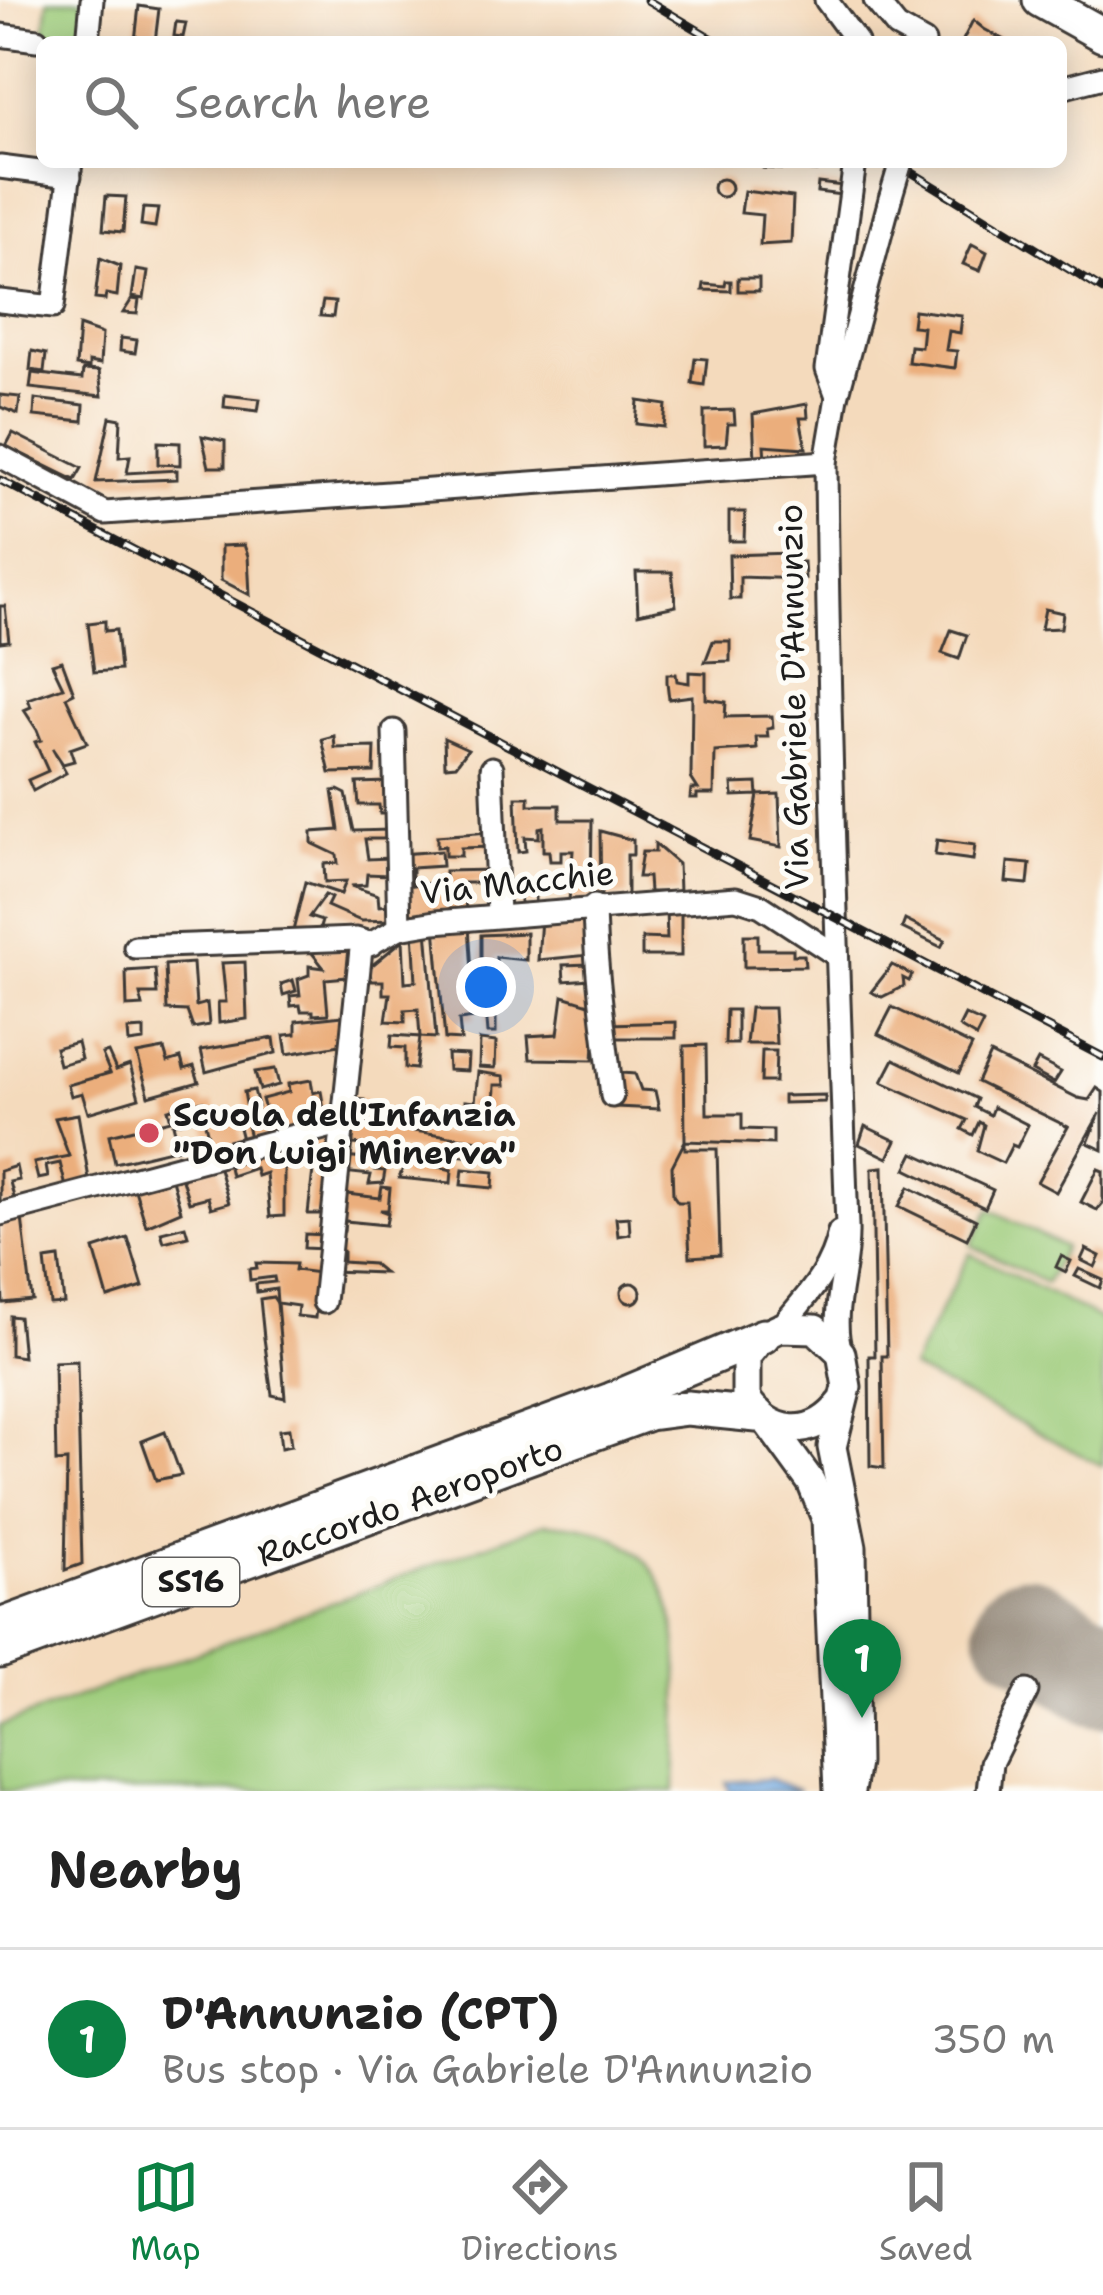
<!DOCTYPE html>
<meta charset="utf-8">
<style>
:root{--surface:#fff;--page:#f6f6f6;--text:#222;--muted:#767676;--line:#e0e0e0;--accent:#0b8043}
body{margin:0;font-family:"Shantell Sans",sans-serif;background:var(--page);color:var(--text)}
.you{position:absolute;left:486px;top:987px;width:42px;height:42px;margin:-30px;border:9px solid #fff;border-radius:50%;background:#1a73e8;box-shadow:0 0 0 18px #1a73e833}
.badge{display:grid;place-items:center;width:78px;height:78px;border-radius:50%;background:var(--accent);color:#fff;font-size:39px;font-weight:700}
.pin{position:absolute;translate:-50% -99px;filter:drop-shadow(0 3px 6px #0008)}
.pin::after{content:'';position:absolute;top:63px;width:42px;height:36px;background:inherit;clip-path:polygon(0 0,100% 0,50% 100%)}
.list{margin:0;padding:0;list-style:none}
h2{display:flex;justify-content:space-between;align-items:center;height:156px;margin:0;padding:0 48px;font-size:51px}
h2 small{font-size:39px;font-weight:400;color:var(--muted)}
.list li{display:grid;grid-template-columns:78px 1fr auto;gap:36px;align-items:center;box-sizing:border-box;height:180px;padding:0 48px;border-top:3px solid var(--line)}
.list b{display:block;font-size:45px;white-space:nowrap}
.list p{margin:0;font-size:39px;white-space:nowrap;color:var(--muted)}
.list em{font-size:39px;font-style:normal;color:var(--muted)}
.icon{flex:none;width:66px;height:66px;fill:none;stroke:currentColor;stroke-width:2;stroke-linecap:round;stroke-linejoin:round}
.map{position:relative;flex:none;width:1103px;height:1791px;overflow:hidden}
.search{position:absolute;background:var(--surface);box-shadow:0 6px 30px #0003;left:36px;right:36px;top:36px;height:132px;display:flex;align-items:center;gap:30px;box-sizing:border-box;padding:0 42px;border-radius:18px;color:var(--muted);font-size:45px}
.sheet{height:336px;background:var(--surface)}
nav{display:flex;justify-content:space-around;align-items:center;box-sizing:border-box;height:168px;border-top:3px solid var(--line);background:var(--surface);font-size:33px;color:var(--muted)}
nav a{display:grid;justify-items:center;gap:6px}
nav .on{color:var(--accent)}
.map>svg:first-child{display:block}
.green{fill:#9ccb79;stroke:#5c744a;stroke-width:3}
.water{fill:#72a8e0;stroke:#47627e;stroke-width:3}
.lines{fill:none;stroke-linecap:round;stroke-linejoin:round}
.runway{stroke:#887b6c;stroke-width:105}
.building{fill:#ebae7b}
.minor-casing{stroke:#3c3834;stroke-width:27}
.major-casing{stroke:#3c3834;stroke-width:33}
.highway-casing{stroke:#3c3834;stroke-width:39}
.minor{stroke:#fff;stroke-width:21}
.major{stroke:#fff;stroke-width:27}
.highway{stroke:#fff;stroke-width:33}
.rail-casing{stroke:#1c1c1c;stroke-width:9}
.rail{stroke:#fdfcf7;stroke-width:4.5;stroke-dasharray:14;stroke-linecap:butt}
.minor-bridge-casing{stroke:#3c3834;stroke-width:27;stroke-linecap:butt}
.minor-bridge{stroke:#fff;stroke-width:21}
.poi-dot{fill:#d1495b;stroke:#fdfcf7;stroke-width:4.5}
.labels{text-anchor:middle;stroke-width:10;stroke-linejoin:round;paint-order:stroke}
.shield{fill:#fdfcf7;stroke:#605f5e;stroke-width:3}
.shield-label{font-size:30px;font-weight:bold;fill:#1c1c1c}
.street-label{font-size:33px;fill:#1c1c1c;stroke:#fdfcf7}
.poi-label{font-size:33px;font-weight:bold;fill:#1c1c1c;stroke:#fdfcf7;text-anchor:start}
</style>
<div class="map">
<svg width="1103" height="1791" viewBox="0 0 1103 1791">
<rect width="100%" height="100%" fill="#fdfcf7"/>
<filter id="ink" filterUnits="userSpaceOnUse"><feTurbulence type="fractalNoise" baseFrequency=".00833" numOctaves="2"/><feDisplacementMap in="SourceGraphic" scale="24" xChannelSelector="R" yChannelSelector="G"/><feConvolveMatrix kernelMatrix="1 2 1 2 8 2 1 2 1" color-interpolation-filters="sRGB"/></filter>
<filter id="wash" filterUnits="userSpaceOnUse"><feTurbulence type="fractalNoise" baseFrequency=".004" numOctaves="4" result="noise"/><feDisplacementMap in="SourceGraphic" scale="48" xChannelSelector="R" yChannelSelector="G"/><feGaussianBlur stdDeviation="2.7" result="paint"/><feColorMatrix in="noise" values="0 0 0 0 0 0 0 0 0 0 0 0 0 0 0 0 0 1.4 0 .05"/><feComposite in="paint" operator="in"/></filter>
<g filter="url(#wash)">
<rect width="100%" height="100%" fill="#f4dabc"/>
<g class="green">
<path d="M48,0H88L83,42H43Z"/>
<path d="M990,1209L1064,1247L1046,1283L971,1245Z"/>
<path d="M970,1253L1103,1321V1466L911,1368Z"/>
<path d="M545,1523C709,1528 676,1672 675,1791H0V1726Z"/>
</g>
<path class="water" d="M770,1779L799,1791H730L727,1782Z"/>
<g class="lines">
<path class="runway" d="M1027,1628L1103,1675"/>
</g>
<g id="blocks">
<g class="building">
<path d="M139,6L159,9L155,42L135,41Z"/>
<path d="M973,20L984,29L1008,42H962Z"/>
<path d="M176,22L186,23L183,37L174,36Z"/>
<path d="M761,162H817L816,171L763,168Z"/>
<circle cx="722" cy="188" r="9"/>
<path d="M818,183L843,186L842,195L817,192Z"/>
<path d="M744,191L793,197L791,243L760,245L762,215L741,213Z"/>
<path d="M106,196L126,197L123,232L103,230Z"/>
<path d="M143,208L158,209L155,227L141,225Z"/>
<path d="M972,244L987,252L980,271L963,264Z"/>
<path d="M100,258L120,266L117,296L106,294L105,300L95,299Z"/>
<path d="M136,270L148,272L144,299L132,297Z"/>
<rect x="738" y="278" width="21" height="13"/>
<path d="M726,281H731V291L703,290L704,284L725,286Z"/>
<path d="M132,299L139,300L137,314L123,313Z"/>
<path d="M323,301L335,302L333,317L320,316Z"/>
<path d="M914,310L962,316L960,333L949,331L946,350L957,351L955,368L908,362L910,346L921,347L923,327L912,326Z"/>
<path d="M79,326L102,334L100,364L89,362V368L76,366Z"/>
<path d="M121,338L137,340L135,353L120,351Z"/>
<path d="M32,351L46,354L44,372L30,370Z"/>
<path d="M695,358L707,359L704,385L692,383Z"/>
<path d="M83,370L99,371L102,396L30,388L32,373L82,379Z"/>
<path d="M0,395L20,397L18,414L0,407Z"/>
<path d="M225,395L260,399L258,411L224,407Z"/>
<path d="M35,399L84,405L83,421L34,416Z"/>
<path d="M638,401L666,405L664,427L636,424Z"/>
<path d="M807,404L808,418H800L806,448L764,445L765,459L755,460L753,414Z"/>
<path d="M734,410L735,424H728L726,445L704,446V411Z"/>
<path d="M110,417L121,419L119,457L130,456L127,473L177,470V479L96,482Z"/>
<path d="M13,433L82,468L75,480L6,446Z"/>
<path d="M202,436L225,441V467H209Z"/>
<path d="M158,442L180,443V465L158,464Z"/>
<path d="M729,512H745L744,541H729Z"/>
<path d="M244,545L248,556L250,595L221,580V546Z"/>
<path d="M792,553V562H804L805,579L740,577V599H730L729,555Z"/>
<path d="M636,572H672L676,606L638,614Z"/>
<path d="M0,606H5L9,641L0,642Z"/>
<path d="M1045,609L1063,613L1061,628L1041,629Z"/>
<path d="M105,621V631L116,630L120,670L94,672L88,623Z"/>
<path d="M951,630L967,635L959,659L942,653Z"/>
<path d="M713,641H730V661L705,662Z"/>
<path d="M62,661L74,693L66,697L87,743L70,749L74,761L63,764L52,748L66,773L33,791L28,780L48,771L35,742L41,740L37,730L24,710L31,707L28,699L63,687L52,664Z"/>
<path d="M689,672L706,673V699L726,702L725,717L772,716L773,728L767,729L768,737H756L757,749L715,752L714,794H697V798H690L691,789H698L691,778L692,696L669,699L667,682V674H676L677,681L689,683Z"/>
<path d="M334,736L335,748L375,747L374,772L330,773L322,739Z"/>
<path d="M444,738L468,749L456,765L445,766Z"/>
<path d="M389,782V814H380L379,805H359L357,783Z"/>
<path d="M757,783L758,795L779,794L781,847L750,841L758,795L733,796L732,784Z"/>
<path d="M338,790L346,794L354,831L390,830V839H365L368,859L390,858L389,875L367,874L366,885L351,886L378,895L379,906L391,905L392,920L361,921L327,906L331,898L325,895L309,917L322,921L319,931H293L305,882L341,894L346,881L325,882L324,864L338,863L337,855L312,843V832L339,830L333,791Z"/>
<path d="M516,797H529V805H560V820H592L591,900L569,901L573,851H561V861H550L549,851H543V827L539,828V838L525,837L526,851L518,852Z"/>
<path d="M600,831L633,840V855H627V896L601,899Z"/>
<path d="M490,832L491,847L461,848V856H445V846L437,847V836Z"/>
<path d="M937,840L975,845L973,860L935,855Z"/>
<path d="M655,844L678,864L679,892H649L648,877H638L642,852H655Z"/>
<path d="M441,851L442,866L412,868V885L445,882V871L492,870V883H464L466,912L401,915L400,854Z"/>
<path d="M1008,862L1030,864L1028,884L1006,882Z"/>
<path d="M520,893H535V904L520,905Z"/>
<path d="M666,910H681V956H642V938L667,939Z"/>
<path d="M588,917L590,955L538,960L541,919Z"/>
<path d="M905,920L945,940L941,947L902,928Z"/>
<path d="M469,926L475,1018L459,1020L461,1040L445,1039L435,927Z"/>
<path d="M427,929L436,1038L420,1037L418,1009L405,1010V1022L386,1021L390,994H383V981H371L370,967L403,940L405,982L416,981L413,930Z"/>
<path d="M526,933V960L496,957V977L481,978V935Z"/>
<path d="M744,935H758V949H793V955H804L805,966L744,967Z"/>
<path d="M308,948H351L347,977L325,979L328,1014L313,1015V1011H301L300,1005L291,1006L290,996L300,995L298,979L309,975V966L324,968Z"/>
<path d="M245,962L247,1019L219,1023L218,1002H226L222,963Z"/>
<path d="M193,963L196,1006L207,1003L209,1025L193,1028L187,1011L167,1010L165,965Z"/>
<path d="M589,964L590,979L564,981L563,965Z"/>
<path d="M892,965L912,975L909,981L903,978L904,986L882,997L871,992Z"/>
<path d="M155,969L157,994H140L143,1006L127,1007L126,971Z"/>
<path d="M293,980L296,991L283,995L281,984Z"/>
<path d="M563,996L596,1006L593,1060L530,1059L528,1036L558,1034Z"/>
<path d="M892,1007L972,1046L959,1073L878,1034Z"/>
<path d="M750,1008H774L776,1044H746Z"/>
<path d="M486,1009H496V1033H488Z"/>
<path d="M726,1010H737V1044H725Z"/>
<path d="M965,1015L983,1023L976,1037L959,1027Z"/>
<path d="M343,1016L340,1045L287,1054L284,1035L296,1034V1021Z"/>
<path d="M676,1022V1038H609V1024Z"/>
<path d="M144,1029V1041L129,1043L128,1030Z"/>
<path d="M392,1035L420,1037L416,1069L405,1068V1048L391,1047Z"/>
<path d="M274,1038L276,1053L206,1072L201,1050Z"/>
<path d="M480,1040L496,1042L495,1068L479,1067Z"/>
<path d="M77,1042L81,1059L59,1065L55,1048Z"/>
<path d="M706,1045L707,1114H742V1129L773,1130V1144L685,1141V1149H717L720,1255L690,1257L687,1202H678L673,1195L672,1166L685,1141L684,1046Z"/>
<path d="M164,1049L168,1062L181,1058L184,1069L194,1066L199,1082L149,1096L137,1054Z"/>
<path d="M762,1051H776L775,1082H761Z"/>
<path d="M108,1052L116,1070L130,1065L139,1098L88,1113L82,1093L71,1096L68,1085L110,1073L102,1054Z"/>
<path d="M447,1054L468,1055L467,1071L448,1070Z"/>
<path d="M990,1054L1078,1098L1089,1100L1097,1088L1103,1092V1150L1088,1143L1100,1113L1056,1192L1037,1182L1068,1127L977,1082Z"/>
<path d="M894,1059L977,1099L974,1107L990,1115L993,1107L1028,1125L1017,1147L1012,1145L1003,1163L977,1151L984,1125L979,1122L973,1135L962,1129L967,1120L882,1082Z"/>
<path d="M1038,1060L1061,1072L1054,1083L1032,1071Z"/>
<path d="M275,1069L279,1085L260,1090L255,1072Z"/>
<path d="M478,1072L504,1076L505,1085H495L494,1111L465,1108V1101L475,1102Z"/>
<path d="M621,1073L635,1074L641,1090L655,1091L659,1109L616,1107L613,1088L620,1089Z"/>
<path d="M311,1080L313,1093L321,1091L326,1121L251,1141L246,1122L238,1124L243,1143L212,1151L203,1116L173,1124L179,1148L115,1163L109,1135L171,1120L168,1109L203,1101L204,1106L213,1103L218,1120L237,1117L265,1110L262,1099L289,1092L288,1084Z"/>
<path d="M254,1090L258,1106L247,1109L244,1092Z"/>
<path d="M825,1095V1102L783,1103V1096Z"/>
<path d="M348,1098L365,1100L362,1124L494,1142L493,1159L343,1143Z"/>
<path d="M78,1114L90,1185L67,1191L60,1163L46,1166L48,1177L38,1179L34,1163L69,1156L55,1118Z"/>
<path d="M865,1126L896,1141L888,1158L859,1144Z"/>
<path d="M331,1137L332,1161L284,1163V1216L270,1217L266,1173L257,1176L255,1168L231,1176L228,1162Z"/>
<path d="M365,1153L377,1155L375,1170L385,1171L383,1183L369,1184L371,1175L342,1172L343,1157L365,1159Z"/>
<path d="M914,1153L993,1190L985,1208L906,1169Z"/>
<path d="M407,1159L452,1170L451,1183L399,1178Z"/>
<path d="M218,1165L229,1203L211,1208L208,1197L189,1202L181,1176Z"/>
<path d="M16,1166L19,1180L10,1182L16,1205H0V1171Z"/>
<path d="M883,1167L887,1356H882L884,1468L870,1466L869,1356H875L872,1168Z"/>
<path d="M333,1169L328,1214H308L313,1170Z"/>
<path d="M463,1169L494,1172L493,1188L461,1185Z"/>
<path d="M1098,1169L1103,1171V1203L1097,1210L1081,1202Z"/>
<path d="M171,1176L181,1211L146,1226L135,1190Z"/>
<path d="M382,1187L390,1188L388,1210H380L388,1213L386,1225L345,1221L344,1231L335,1230L339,1193L380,1198Z"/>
<path d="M909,1187L976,1220L967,1239L899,1206Z"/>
<path d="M629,1217L630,1234L618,1236L616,1218Z"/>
<path d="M22,1218L32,1300L3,1303L0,1223Z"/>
<path d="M185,1226L188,1236L164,1242L161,1232Z"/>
<path d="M305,1234L325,1235L324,1249L304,1248Z"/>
<path d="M128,1238L143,1287L108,1298L94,1249Z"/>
<path d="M1086,1249L1100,1256L1095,1267L1081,1260Z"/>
<path d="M333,1250L343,1251V1262L373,1264L384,1273L332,1271Z"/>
<path d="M1061,1256L1071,1261L1066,1272L1056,1267Z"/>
<path d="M59,1258L64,1303L50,1304L45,1260Z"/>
<path d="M256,1263L296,1264L295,1270L319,1273L315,1318L297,1316L298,1306L277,1303L276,1289L257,1292L256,1284L275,1282L274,1277L250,1280L249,1269L257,1268Z"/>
<path d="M1079,1269L1103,1280L1100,1288L1075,1276Z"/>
<circle cx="631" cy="1293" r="10"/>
<path d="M273,1297L277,1303L285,1398L272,1395L264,1338L260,1299Z"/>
<path d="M10,1316L19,1317L23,1357L10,1355Z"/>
<path d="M77,1361L82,1564L65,1570L67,1461L56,1462L54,1362Z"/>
<path d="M289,1429L291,1446L281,1448L279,1430Z"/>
<path d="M165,1432L181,1475L156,1480L142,1441Z"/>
</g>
</g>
</g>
<g filter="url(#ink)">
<use href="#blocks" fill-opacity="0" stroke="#3c3834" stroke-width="3"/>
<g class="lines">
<defs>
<g id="minor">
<path d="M826,0L857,42"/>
<path d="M875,0L897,27L924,42"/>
<path d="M0,35L37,40"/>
<path d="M88,42L92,0"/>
<path d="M1061,88L1103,77"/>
<path d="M0,167L70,176"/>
<path d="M0,301L53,307L71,162"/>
<path d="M837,396L827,369L855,162"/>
<path d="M0,456L105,513L826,462"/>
<path d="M394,731L399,928"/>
<path d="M492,768L498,915"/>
<path d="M594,906C595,970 605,1032 612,1096"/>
<path d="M135,947L356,939L372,944"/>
<path d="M0,1214L339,1124"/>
<path d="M324,1302L361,949L399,928L435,922L736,898L761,906L836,955"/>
<path d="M780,1328C806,1297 831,1272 839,1232"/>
<path d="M841,1352C829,1311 849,1270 847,1227C838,972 828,718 826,462L837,397L890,199"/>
<path d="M988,1791L991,1763L1027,1691"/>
</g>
<g id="major">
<path d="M841,1403C812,1440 771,1436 746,1398V1357L763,1336L780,1328L815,1329L841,1353L847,1387L832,1447L852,1547L855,1763L850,1791"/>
<path d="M768,1423L811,1482L826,1519L838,1791"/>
</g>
<g id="highway">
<path d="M1040,0L1103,35"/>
<path d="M0,1626L611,1400L763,1336"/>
<path d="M0,1651L649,1413L687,1408L757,1415"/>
</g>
</defs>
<use href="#minor" class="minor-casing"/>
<use href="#major" class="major-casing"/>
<use href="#highway" class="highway-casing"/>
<use href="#minor" class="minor"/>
<use href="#major" class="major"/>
<use href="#highway" class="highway"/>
<defs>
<g id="rail">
<path d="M647,0L718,42"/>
<path d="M895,162L1103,290"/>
<path d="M0,480L1103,1057"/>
</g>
</defs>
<use href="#rail" class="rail-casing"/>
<use href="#rail" class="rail"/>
<defs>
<path id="minor-bridge" d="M890,199L901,162"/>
</defs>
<use href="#minor-bridge" class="minor-bridge-casing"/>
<use href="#minor-bridge" class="minor-bridge"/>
</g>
</g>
<circle class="poi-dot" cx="149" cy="1133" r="12"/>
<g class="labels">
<rect class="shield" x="143" y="1558" width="96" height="48" rx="9"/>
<g class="shield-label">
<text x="191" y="1592">SS16</text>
</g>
<g class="street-label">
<text transform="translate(793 697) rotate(-91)" y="12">Via Gabriele D'Annunzio</text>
<text transform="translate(517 882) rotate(-6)" y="12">Via Macchie</text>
<text transform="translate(410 1501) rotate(-20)" y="12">Raccordo Aeroporto</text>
</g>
<g class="poi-label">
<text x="173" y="1126">Scuola dell'Infanzia<tspan x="173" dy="38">"Don Luigi Minerva"</tspan></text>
</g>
</g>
</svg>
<div class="you"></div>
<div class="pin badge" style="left:862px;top:1718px">1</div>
<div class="search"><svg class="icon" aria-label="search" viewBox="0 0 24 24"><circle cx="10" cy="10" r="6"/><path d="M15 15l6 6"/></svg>Search here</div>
</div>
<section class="sheet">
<h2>Nearby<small></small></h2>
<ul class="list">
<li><span class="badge">1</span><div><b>D'Annunzio (CPT)</b><p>Bus stop · Via Gabriele D'Annunzio</p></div><em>350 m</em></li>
</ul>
</section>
<nav>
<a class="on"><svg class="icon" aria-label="map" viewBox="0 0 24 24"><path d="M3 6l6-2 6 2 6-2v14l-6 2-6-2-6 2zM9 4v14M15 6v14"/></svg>Map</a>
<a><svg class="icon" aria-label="directions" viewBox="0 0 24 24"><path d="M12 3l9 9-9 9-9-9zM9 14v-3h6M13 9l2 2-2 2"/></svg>Directions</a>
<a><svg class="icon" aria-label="saved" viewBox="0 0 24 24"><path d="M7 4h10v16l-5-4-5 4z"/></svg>Saved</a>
</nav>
